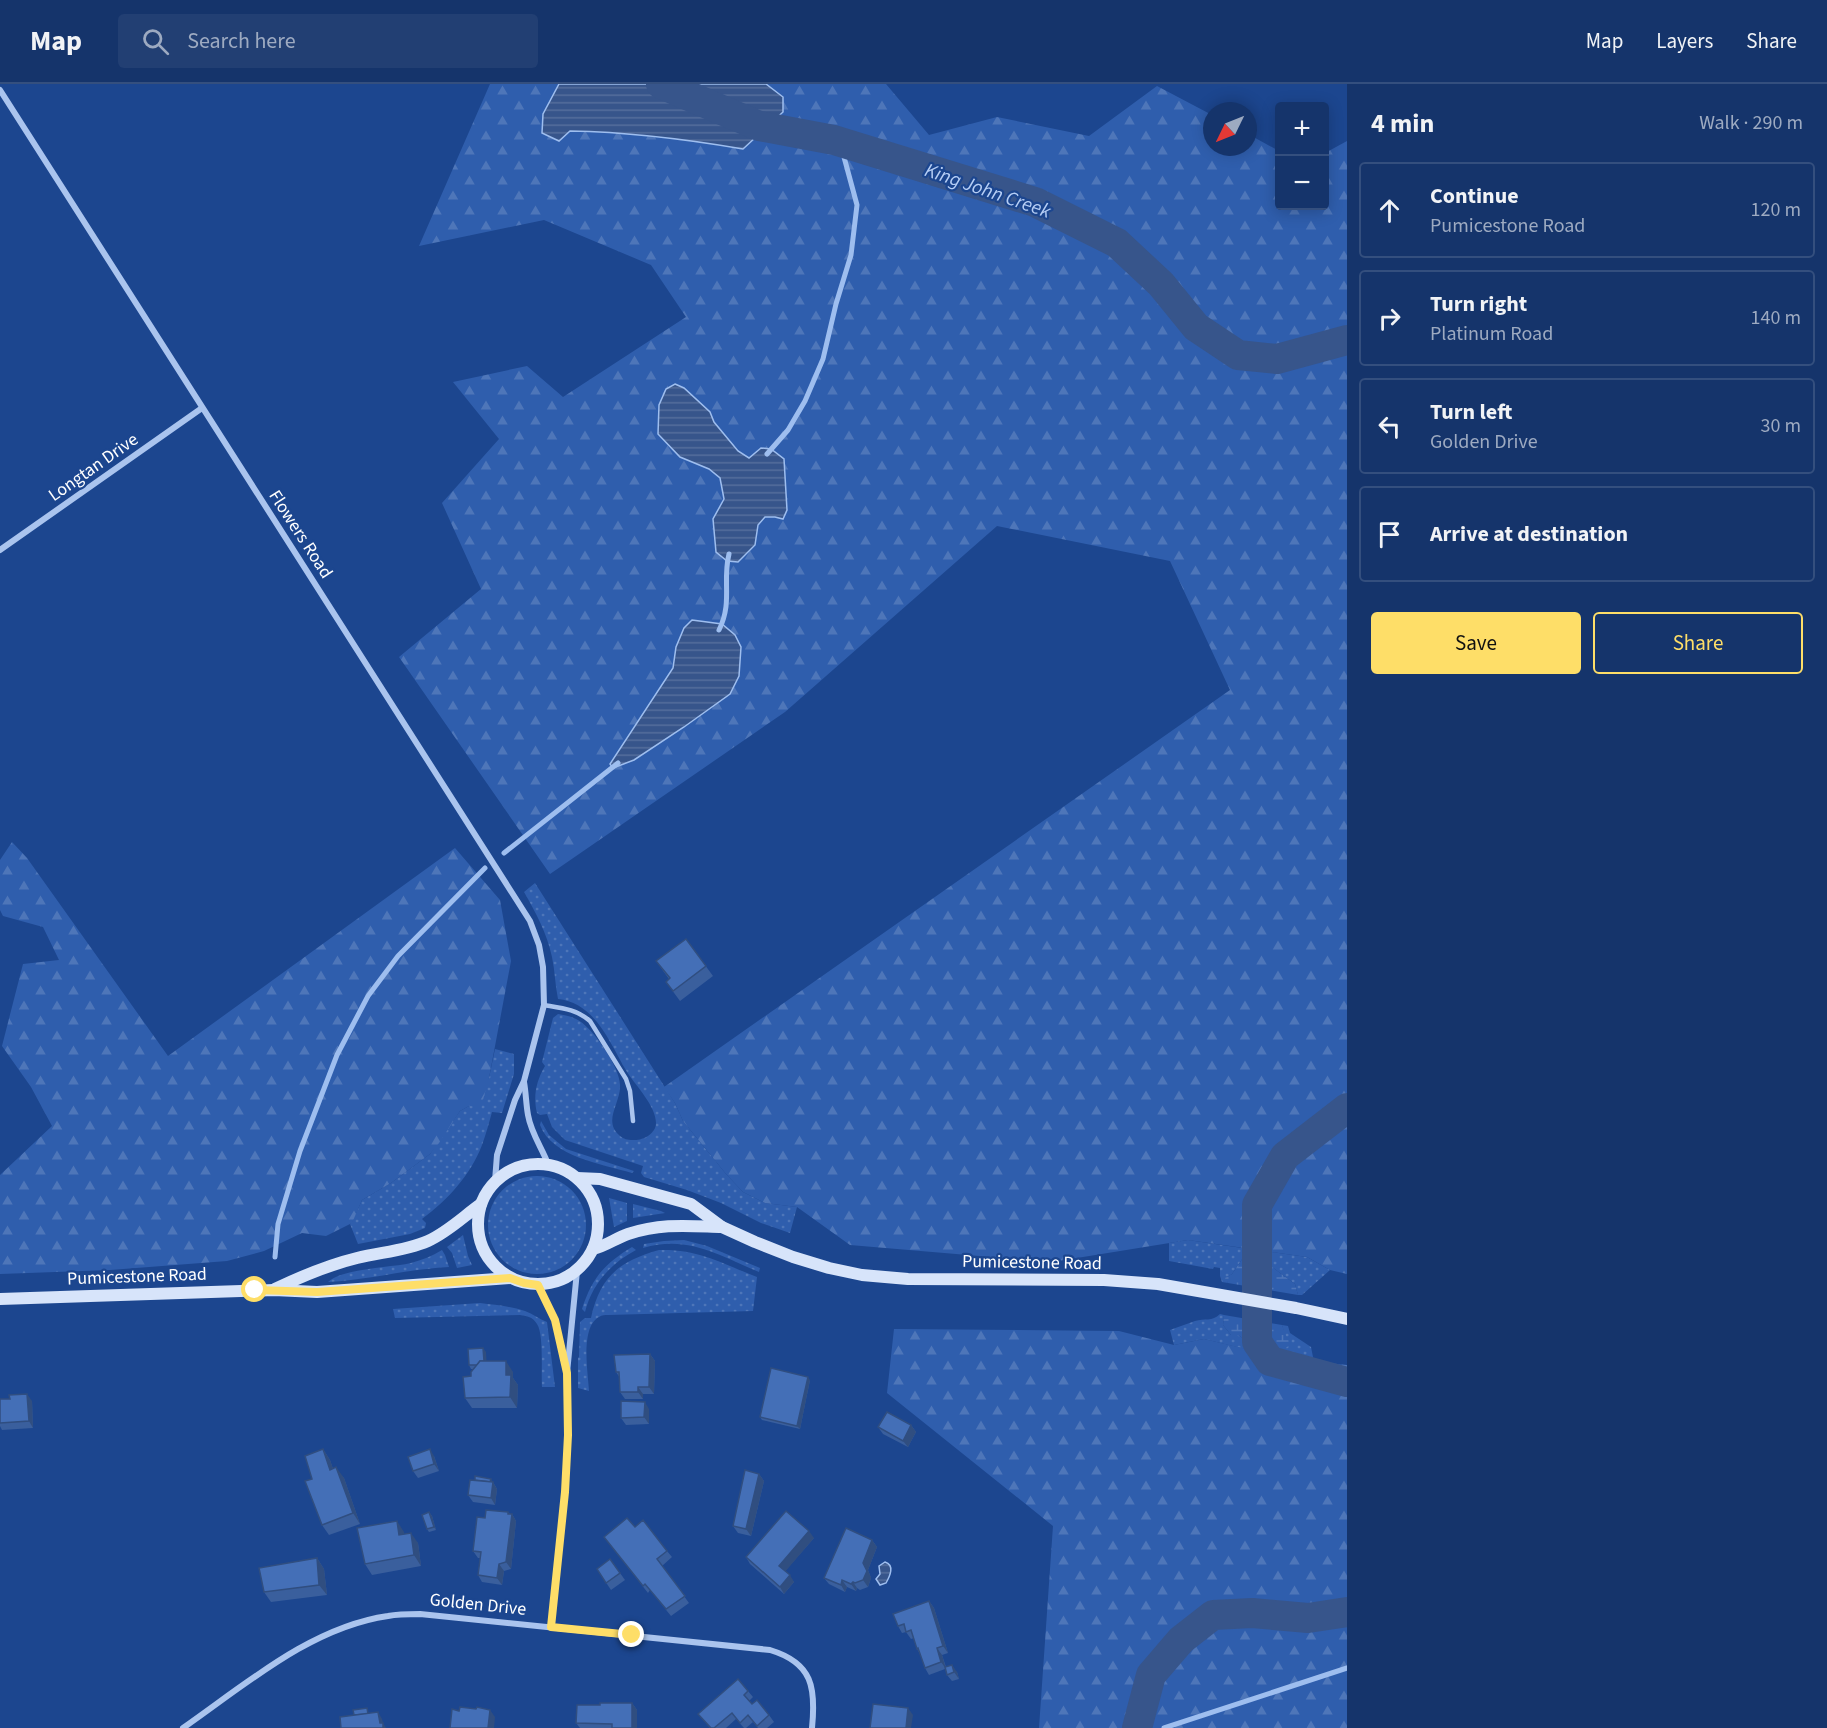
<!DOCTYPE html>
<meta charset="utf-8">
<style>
:root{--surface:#15346b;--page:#223f73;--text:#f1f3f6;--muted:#9daac1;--line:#344f7e;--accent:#fede68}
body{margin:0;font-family:"Source Sans 3",sans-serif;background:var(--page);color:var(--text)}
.controls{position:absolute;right:18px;top:18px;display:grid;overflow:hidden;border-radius:6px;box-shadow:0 3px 15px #0003}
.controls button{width:54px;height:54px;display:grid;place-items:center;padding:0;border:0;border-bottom:2px solid var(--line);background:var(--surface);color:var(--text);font:30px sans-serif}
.compass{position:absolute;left:1203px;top:18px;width:54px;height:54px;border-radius:50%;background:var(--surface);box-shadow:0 3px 15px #0003;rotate:227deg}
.stop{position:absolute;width:18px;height:18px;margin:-14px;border:4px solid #fede68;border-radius:50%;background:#fff}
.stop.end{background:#fede68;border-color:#fff;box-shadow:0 2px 6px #0008}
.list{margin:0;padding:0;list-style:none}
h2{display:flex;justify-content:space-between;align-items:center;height:78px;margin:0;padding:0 24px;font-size:26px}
h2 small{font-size:20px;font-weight:400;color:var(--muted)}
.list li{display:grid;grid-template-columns:39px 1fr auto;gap:18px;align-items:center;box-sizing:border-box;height:96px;margin:0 12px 12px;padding:0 12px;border:2px solid var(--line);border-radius:6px}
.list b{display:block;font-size:22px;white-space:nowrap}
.list p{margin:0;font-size:20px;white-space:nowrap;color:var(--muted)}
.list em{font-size:20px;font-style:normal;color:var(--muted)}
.actions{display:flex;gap:12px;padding:18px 24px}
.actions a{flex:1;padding:14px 0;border:2px solid var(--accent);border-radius:6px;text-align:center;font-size:21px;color:var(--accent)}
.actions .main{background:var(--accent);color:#111}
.icon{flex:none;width:33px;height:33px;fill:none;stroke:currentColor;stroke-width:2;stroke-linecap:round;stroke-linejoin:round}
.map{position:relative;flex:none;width:1347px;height:1644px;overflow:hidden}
header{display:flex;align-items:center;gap:36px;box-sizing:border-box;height:84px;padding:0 30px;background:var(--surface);border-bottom:2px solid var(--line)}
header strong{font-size:28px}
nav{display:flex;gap:33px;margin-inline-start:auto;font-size:21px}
.search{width:420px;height:54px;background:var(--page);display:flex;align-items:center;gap:15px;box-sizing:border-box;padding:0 21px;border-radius:6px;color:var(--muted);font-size:22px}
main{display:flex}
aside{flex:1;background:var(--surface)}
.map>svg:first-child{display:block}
.grass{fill:url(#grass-dots)}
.forest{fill:url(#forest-firs)}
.wetland{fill:url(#wetland-marsh)}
.water{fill:url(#water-rules);stroke:#9ebeef;stroke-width:1.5}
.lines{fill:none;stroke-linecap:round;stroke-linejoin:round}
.stream{stroke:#9ebeef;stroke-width:5}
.river{stroke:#37558b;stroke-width:30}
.lane{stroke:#aac4ee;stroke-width:4.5}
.street{stroke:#aac4ee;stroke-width:6}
.secondary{stroke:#d7e4fa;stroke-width:12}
.wall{fill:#3a5f9d}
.shaded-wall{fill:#304e80}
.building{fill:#446fb7;stroke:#304e80;stroke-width:1.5}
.route{stroke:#fede68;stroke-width:8}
.labels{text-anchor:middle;stroke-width:4.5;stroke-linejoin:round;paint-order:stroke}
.street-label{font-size:18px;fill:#fff;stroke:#1c468f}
.water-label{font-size:20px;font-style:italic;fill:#b6cef5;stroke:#1c468f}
</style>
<header>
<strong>Map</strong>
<div class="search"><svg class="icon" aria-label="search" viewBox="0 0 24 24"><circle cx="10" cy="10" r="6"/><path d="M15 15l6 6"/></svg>Search here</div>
<nav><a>Map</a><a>Layers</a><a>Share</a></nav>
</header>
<main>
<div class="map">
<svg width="1347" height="1644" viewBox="0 0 1347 1644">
<defs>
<pattern id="grass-dots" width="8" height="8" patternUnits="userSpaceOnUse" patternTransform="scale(1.5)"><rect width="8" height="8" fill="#2f5ead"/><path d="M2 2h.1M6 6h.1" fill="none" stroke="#4e76b9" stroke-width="1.8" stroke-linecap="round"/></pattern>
<pattern id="forest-firs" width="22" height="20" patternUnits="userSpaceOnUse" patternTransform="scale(1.5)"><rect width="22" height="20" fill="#2f5ead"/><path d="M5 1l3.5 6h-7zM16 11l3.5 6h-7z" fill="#4e76b9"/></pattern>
<pattern id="wetland-marsh" width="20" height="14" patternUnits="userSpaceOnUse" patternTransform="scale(1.5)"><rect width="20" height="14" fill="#2f5ead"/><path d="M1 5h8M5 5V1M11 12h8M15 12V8" fill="none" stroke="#4e76b9"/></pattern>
<pattern id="water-rules" width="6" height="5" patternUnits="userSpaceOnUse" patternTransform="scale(1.5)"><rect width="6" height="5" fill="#37558b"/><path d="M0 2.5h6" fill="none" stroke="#556e9c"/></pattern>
</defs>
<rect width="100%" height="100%" fill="#1c468f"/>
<g class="grass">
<path d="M535,799L675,1019L683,1037L726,1090L743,1108L765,1119L797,1123L790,1149L761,1139L721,1119L687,1106L644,1093L641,1089L643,1082L565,1056L552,1043L547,1030L540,1031L537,1029C533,1013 536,997 545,982L542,978L553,934L558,930C564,931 570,932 576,935C592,942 620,983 620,1001C621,1019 602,1037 620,1052C624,1055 627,1056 633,1056C642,1057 656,1050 656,1039C656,1022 636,1002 627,988C610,960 596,919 558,915C555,901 555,887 552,873C547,849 536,829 524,808Z"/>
<path d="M495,965L514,970V990L502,1029L492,1028C489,1039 486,1050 482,1061C471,1090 448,1116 422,1135L426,1139L425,1144L410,1150L358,1160L350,1140L352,1138L362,1116L391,1099L430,1070L460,1027L469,1022L489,994Z"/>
<path d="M541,1037L549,1051L566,1065L634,1087L632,1089C602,1080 552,1073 540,1041Z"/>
<circle cx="537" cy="1141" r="49"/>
<path d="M609,1114L627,1119V1137L614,1143Z"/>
<path d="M633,1120L661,1127L665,1129L633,1134Z"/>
<path d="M463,1151L468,1172L472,1181L457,1184L452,1169L447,1163Z"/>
<path d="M684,1156L707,1162L760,1184L759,1188C718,1171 688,1151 643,1164L644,1160L664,1157Z"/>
<path d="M1188,1156L1249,1165L1232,1190L1226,1194L1228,1199L1222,1198L1220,1192V1184L1214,1183L1213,1185L1169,1177V1159Z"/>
<path d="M632,1163L636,1166C611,1179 592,1200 585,1228L582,1225C592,1194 604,1180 632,1163Z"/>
<path d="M442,1166L445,1171L449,1183C408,1185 369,1196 328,1198C344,1184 389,1184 411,1179C422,1176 432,1172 442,1166Z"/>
<path d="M659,1166C699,1165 721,1179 757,1193L753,1227L608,1231C605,1231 602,1231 599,1233C580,1243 588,1289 589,1307L578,1304V1274L579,1273L580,1238L585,1234H591C600,1192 620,1177 659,1166Z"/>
<path d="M1264,1167L1307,1173L1330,1186L1302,1211H1298L1295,1200L1268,1180Z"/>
<path d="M480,1219C495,1221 510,1222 525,1227C533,1230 539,1235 547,1238L555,1303H542C541,1289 544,1250 537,1240C533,1233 527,1232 520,1231L395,1234L393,1225Z"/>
<path d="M1220,1230L1224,1231L1223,1241L1231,1251H1238L1249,1258V1266L1204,1255L1174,1261L1170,1246C1178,1243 1187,1240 1195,1237C1205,1234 1212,1238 1220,1230Z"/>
<path d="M1282,1241L1288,1242L1290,1249L1311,1263L1314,1278L1278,1273C1285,1262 1286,1253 1282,1241Z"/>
</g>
<g class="forest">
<path d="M490,0H886L929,51L997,33L1089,52L1157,2L1212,31V63H1248V50L1279,67L1280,122H1324L1325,69L1347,57V1190L1330,1186L1307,1173L1188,1156L1052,1178L850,1161L797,1123L765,1119L743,1108L726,1090L683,1037L675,1019L664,1003L1230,606L1170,477L997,442L785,628L550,790L399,573L481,505L442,419L499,355L453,298L527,282L563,313L686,233L651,181L544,136L419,162Z"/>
<path d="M12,758L27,774L168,972L455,764L500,816L511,877L489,994L481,1023L469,1022L460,1027L439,1059L430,1070L391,1099L362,1116L352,1139L326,1152L302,1149L264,1167L227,1177L110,1186L0,1190V1091L52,1042L31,1003L2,962L23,880L59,876L43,843L3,832L0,826V776Z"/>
<path d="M894,1245L1119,1247L1174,1261L1204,1255L1289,1275L1347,1281V1644H1039L1053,1442L887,1309Z"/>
</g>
<g class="wetland">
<path d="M1249,1165L1264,1167L1268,1180L1295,1200L1298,1211L1228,1199L1225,1194L1232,1190Z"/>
<path d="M1224,1231L1282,1241L1286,1252L1291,1260L1283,1266L1278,1273L1249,1266V1258L1238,1251H1231L1223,1241Z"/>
</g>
<g class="water">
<path d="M559,0H766L783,13V28L743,65C685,55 628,48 570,47L559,57L542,49L543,30Z"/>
<path d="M675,300L684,304L710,328L714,338L738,367L749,374L761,364L771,365L784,375L787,426L783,435L775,433H765L758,441L755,461L738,478L727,477L716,468L713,435L724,415L720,394L709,385L680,373L658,350L659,321L666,305Z"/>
<path d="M692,536L722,540L735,551L741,563L739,592L730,610L684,643L634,676L613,684L610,680L673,584L676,563L684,544Z"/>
<path d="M885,1478C895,1481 890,1492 886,1499L880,1501L876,1495L880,1490L879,1482Z"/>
</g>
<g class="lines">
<g class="stream">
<path d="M767,370L788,346L805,317L823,275L836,220L851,171L857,121L844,73L834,56"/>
<path d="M719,546C733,518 722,497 729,470"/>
<path d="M504,769L618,679"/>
<path d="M275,1173L278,1140L300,1067L337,971L368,912L398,872L485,784"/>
<path d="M1164,1644L1347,1584"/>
</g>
<g class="river">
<path d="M661,0L759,42L834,56L1035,118L1117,159L1161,200L1196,243L1238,271L1277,275L1347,256"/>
<path d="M1347,1024L1285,1072L1257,1121V1258L1270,1277L1347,1298"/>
<path d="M1137,1644L1151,1591L1181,1556L1213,1531L1252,1529L1308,1534L1347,1528"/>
</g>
<path class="lane" d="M544,921C562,924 576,925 590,937L626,995L630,1007L633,1037"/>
<g class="street">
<path d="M0,6L530,837L539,861L543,883L544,921L524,997L515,1016L497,1071L495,1097"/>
<path d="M0,466L202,324"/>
<path d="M524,998C526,1009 526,1020 528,1031C531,1049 542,1064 548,1080"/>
<path d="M538,1201L555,1236L566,1286"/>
<path d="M551,1543L565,1409L568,1351L567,1289L577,1187"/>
<path d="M183,1644C245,1601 311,1543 388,1532C398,1530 409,1530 420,1530L770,1566C813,1579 816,1604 812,1644"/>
</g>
<g class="secondary">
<circle cx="538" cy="1140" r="60"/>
<path d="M577,1094L600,1095L691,1120L722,1143L755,1158L793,1173L829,1184L862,1191L908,1195L1104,1196L1158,1200L1296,1224L1347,1235"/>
<path d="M593,1165C606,1162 616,1154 628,1150C662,1139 687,1142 722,1143"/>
<path d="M275,1205C302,1192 328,1181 357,1174C381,1168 405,1167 428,1157C448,1148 464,1132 481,1120"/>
<path d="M0,1215L274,1206L317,1208L510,1194"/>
</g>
</g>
<g class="wall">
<path d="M686,855L713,892L680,917L666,898L669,895L656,877Z"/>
<path d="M486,1268V1277L513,1288V1294L518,1301L517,1324H472L465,1314L474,1285H471L469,1281Z"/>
<path d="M650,1270L655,1277L654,1310H643V1315H625L620,1308V1294L616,1288Z"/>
<path d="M810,1296L800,1345L762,1336L760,1333Z"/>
<path d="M0,1315L32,1317L33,1344L2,1346L0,1342Z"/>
<path d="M649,1325V1340L626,1341L621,1334Z"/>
<path d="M911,1341L916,1348L908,1363L883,1350L878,1343Z"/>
<path d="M323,1365L330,1376L333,1385L344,1394L360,1440L329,1451L322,1441L312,1395Z"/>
<path d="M434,1372L439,1387L418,1394L413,1387Z"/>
<path d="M759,1390L764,1397L751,1452L738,1449L733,1442Z"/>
<path d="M493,1398L497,1405L495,1421L473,1418L468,1411Z"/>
<path d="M429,1428L432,1432L436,1446L429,1448L427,1445Z"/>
<path d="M508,1428L510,1430H512L516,1437L511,1485L504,1487L502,1501L482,1498L478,1491L480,1474H478L473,1467L485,1434Z"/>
<path d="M635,1443L667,1467L672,1473L662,1482L689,1519L671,1532L650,1506L648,1509L604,1453Z"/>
<path d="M404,1448V1450L418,1459L421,1482L372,1491L365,1480Z"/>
<path d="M814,1454L785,1487L794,1498L784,1510L750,1480L746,1473Z"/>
<path d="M872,1456L877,1463L868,1486L871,1494L868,1503L860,1506L857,1504L856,1507L847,1503L845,1508L829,1500L824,1494Z"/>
<path d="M317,1474L324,1485L327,1511L271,1518L264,1508Z"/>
<path d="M610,1475L625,1496L611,1506L597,1485Z"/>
<path d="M929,1517L934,1524L948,1569L942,1571L946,1583L957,1588L959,1595L952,1597L947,1591L945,1585L929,1591L925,1584L920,1570L917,1565L914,1554L911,1555L906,1548L902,1549L898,1542Z"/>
<path d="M748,1607L753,1613L749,1617L752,1620L769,1631L774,1638L767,1644H758L753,1638L746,1644H744L736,1635L726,1644H710L698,1630Z"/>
<path d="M632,1619L637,1626V1644H580L576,1639L600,1621Z"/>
</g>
<g class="shaded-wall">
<path d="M483,1264L486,1268L487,1284L484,1281Z"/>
<path d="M650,1270L655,1277L654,1310L649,1303Z"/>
<path d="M506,1277L513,1288V1294L518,1301L517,1324L510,1313L506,1291Z"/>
<path d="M808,1293L810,1296L800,1345L797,1342Z"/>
<path d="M638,1303L643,1310V1315L638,1308Z"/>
<path d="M27,1310L32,1317L33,1344L29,1337Z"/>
<path d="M645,1318L649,1325V1340L644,1333Z"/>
<path d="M911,1341L916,1348L908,1363L903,1357Z"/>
<path d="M323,1365L330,1376L337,1396L330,1386Z"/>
<path d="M430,1365L434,1372L439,1387L434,1380Z"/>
<path d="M336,1383L344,1394L360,1440L353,1429Z"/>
<path d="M759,1390L764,1397L751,1452L746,1445Z"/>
<path d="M491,1395L497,1405L495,1421L491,1414L489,1401Z"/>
<path d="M429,1428L432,1432L436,1446L434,1443Z"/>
<path d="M508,1428L511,1432L512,1430L516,1437L511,1485L506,1478Z"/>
<path d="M397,1437L404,1448L406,1461L399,1451Z"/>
<path d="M809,1447L814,1454L784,1489L779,1482Z"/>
<path d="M411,1449L418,1459L421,1482L414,1471Z"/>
<path d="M872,1456L877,1463L868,1486L871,1494L868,1503L863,1496V1479Z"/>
<path d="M317,1474L324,1485L327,1511L319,1501Z"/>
<path d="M499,1480L504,1487L502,1501L497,1494Z"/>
<path d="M790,1491L794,1498L784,1510L780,1503Z"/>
<path d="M842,1496L847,1503L845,1508L841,1501Z"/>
<path d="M853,1498L857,1504L856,1507L851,1500Z"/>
<path d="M929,1517L934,1524L948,1569L943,1562Z"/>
<path d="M937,1564L942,1571L946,1585L941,1578Z"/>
<path d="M952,1581L957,1588L959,1595L954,1588Z"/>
<path d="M632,1619L637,1626V1644H632Z"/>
<path d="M908,1624L913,1631L911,1644H906Z"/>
<path d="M490,1626L495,1633L494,1644H488Z"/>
<path d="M378,1628L382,1635L383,1639L386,1644H383L380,1639Z"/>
</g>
<g class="building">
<path d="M686,855L706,882L673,907L666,898L670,894L656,877Z"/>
<path d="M483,1264L484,1277H480L477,1281H469L468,1265Z"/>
<path d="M650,1270L649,1303H638V1308H620L619,1288H616L614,1271Z"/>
<path d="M480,1277H506V1291H511L510,1313L465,1314L463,1293L471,1292V1288Z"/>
<path d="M771,1284L808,1293L797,1342L760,1333Z"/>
<path d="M27,1310L29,1337L0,1339V1315H10L9,1311Z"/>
<path d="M621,1317L645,1318L644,1333L621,1334Z"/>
<path d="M887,1328L911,1341L903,1357L878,1343Z"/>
<path d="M323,1365L330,1386L336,1383L353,1429L322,1441L305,1397L312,1395L305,1372Z"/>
<path d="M430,1365L434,1380L413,1387L408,1373Z"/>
<path d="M745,1386L759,1390L746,1445L733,1442Z"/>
<path d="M475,1392L491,1395L490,1398L475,1396Z"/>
<path d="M470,1396L493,1398L491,1414L468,1411Z"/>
<path d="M486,1426L508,1428V1430H512L506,1478L499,1480L497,1494L478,1491L481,1468L473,1467L477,1433L485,1434Z"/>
<path d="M786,1427L809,1447L779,1482L790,1491L780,1503L746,1473Z"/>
<path d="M429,1428L434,1443L427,1445L422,1431Z"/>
<path d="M627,1434L635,1443L643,1436L667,1467L657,1475L685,1512L666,1525L645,1500L643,1502L604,1453Z"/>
<path d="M397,1437L399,1451L411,1449L414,1471L365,1480L357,1444Z"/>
<path d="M846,1444L872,1456L863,1479L867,1487L863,1496L855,1499L853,1498L851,1500L842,1496L841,1501L824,1494Z"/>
<path d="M317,1474L319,1501L264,1508L259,1484Z"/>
<path d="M610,1475L620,1489L606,1499L597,1485Z"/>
<path d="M929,1517L943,1562L937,1564L941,1578L925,1584L918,1564L917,1565L911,1546L906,1548L904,1540L898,1542L893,1530Z"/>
<path d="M952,1581L954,1588L947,1591L945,1583Z"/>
<path d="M738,1595L748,1607L744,1611L752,1620L757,1616L769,1631L757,1642L748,1631L740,1639L732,1629L714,1644H711L698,1630Z"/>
<path d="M600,1619H632V1644H612V1640L576,1639L577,1621H600Z"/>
<path d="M873,1620L908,1624L906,1644H870Z"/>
<path d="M460,1623L476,1625L477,1623L490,1626L488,1644H450L452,1625L459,1627Z"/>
<path d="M367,1624L368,1630L354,1631L353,1626Z"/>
<path d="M378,1628L380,1639H383V1644H341L340,1633Z"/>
</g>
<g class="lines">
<path class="route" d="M255,1206L317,1208L510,1194L524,1199L538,1201L555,1236L567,1289L568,1351L565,1408L551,1543L632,1551"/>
</g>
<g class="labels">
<g class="street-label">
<text transform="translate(93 383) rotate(-35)" y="6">Longtan Drive</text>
<text transform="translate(301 450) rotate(57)" y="6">Flowers Road</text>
<text transform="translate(1032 1178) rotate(1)" y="6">Pumicestone Road</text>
<text transform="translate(137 1192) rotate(-2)" y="6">Pumicestone Road</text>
<text transform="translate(478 1520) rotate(6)" y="6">Golden Drive</text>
</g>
<g class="water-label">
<text transform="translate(988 106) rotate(19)" y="7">King John Creek</text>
</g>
</g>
</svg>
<div class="controls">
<button>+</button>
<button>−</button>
</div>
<svg class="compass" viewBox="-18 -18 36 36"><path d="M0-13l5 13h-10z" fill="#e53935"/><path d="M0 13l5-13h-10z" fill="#9daac1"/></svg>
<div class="stop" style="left:255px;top:1206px"></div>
<div class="stop end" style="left:632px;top:1551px"></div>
</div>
<aside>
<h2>4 min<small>Walk · 290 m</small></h2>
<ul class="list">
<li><svg class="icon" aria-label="ahead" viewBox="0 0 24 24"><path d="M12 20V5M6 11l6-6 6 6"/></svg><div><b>Continue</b><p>Pumicestone Road</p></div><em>120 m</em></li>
<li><svg class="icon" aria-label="right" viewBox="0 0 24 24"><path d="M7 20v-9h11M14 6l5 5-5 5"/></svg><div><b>Turn right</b><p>Platinum Road</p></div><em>140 m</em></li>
<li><svg class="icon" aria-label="left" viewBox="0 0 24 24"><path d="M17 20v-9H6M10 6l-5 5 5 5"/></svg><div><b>Turn left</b><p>Golden Drive</p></div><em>30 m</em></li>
<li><svg class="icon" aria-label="arrive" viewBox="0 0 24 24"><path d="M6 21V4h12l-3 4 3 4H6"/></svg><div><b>Arrive at destination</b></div></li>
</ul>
<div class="actions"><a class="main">Save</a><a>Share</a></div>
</aside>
</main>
